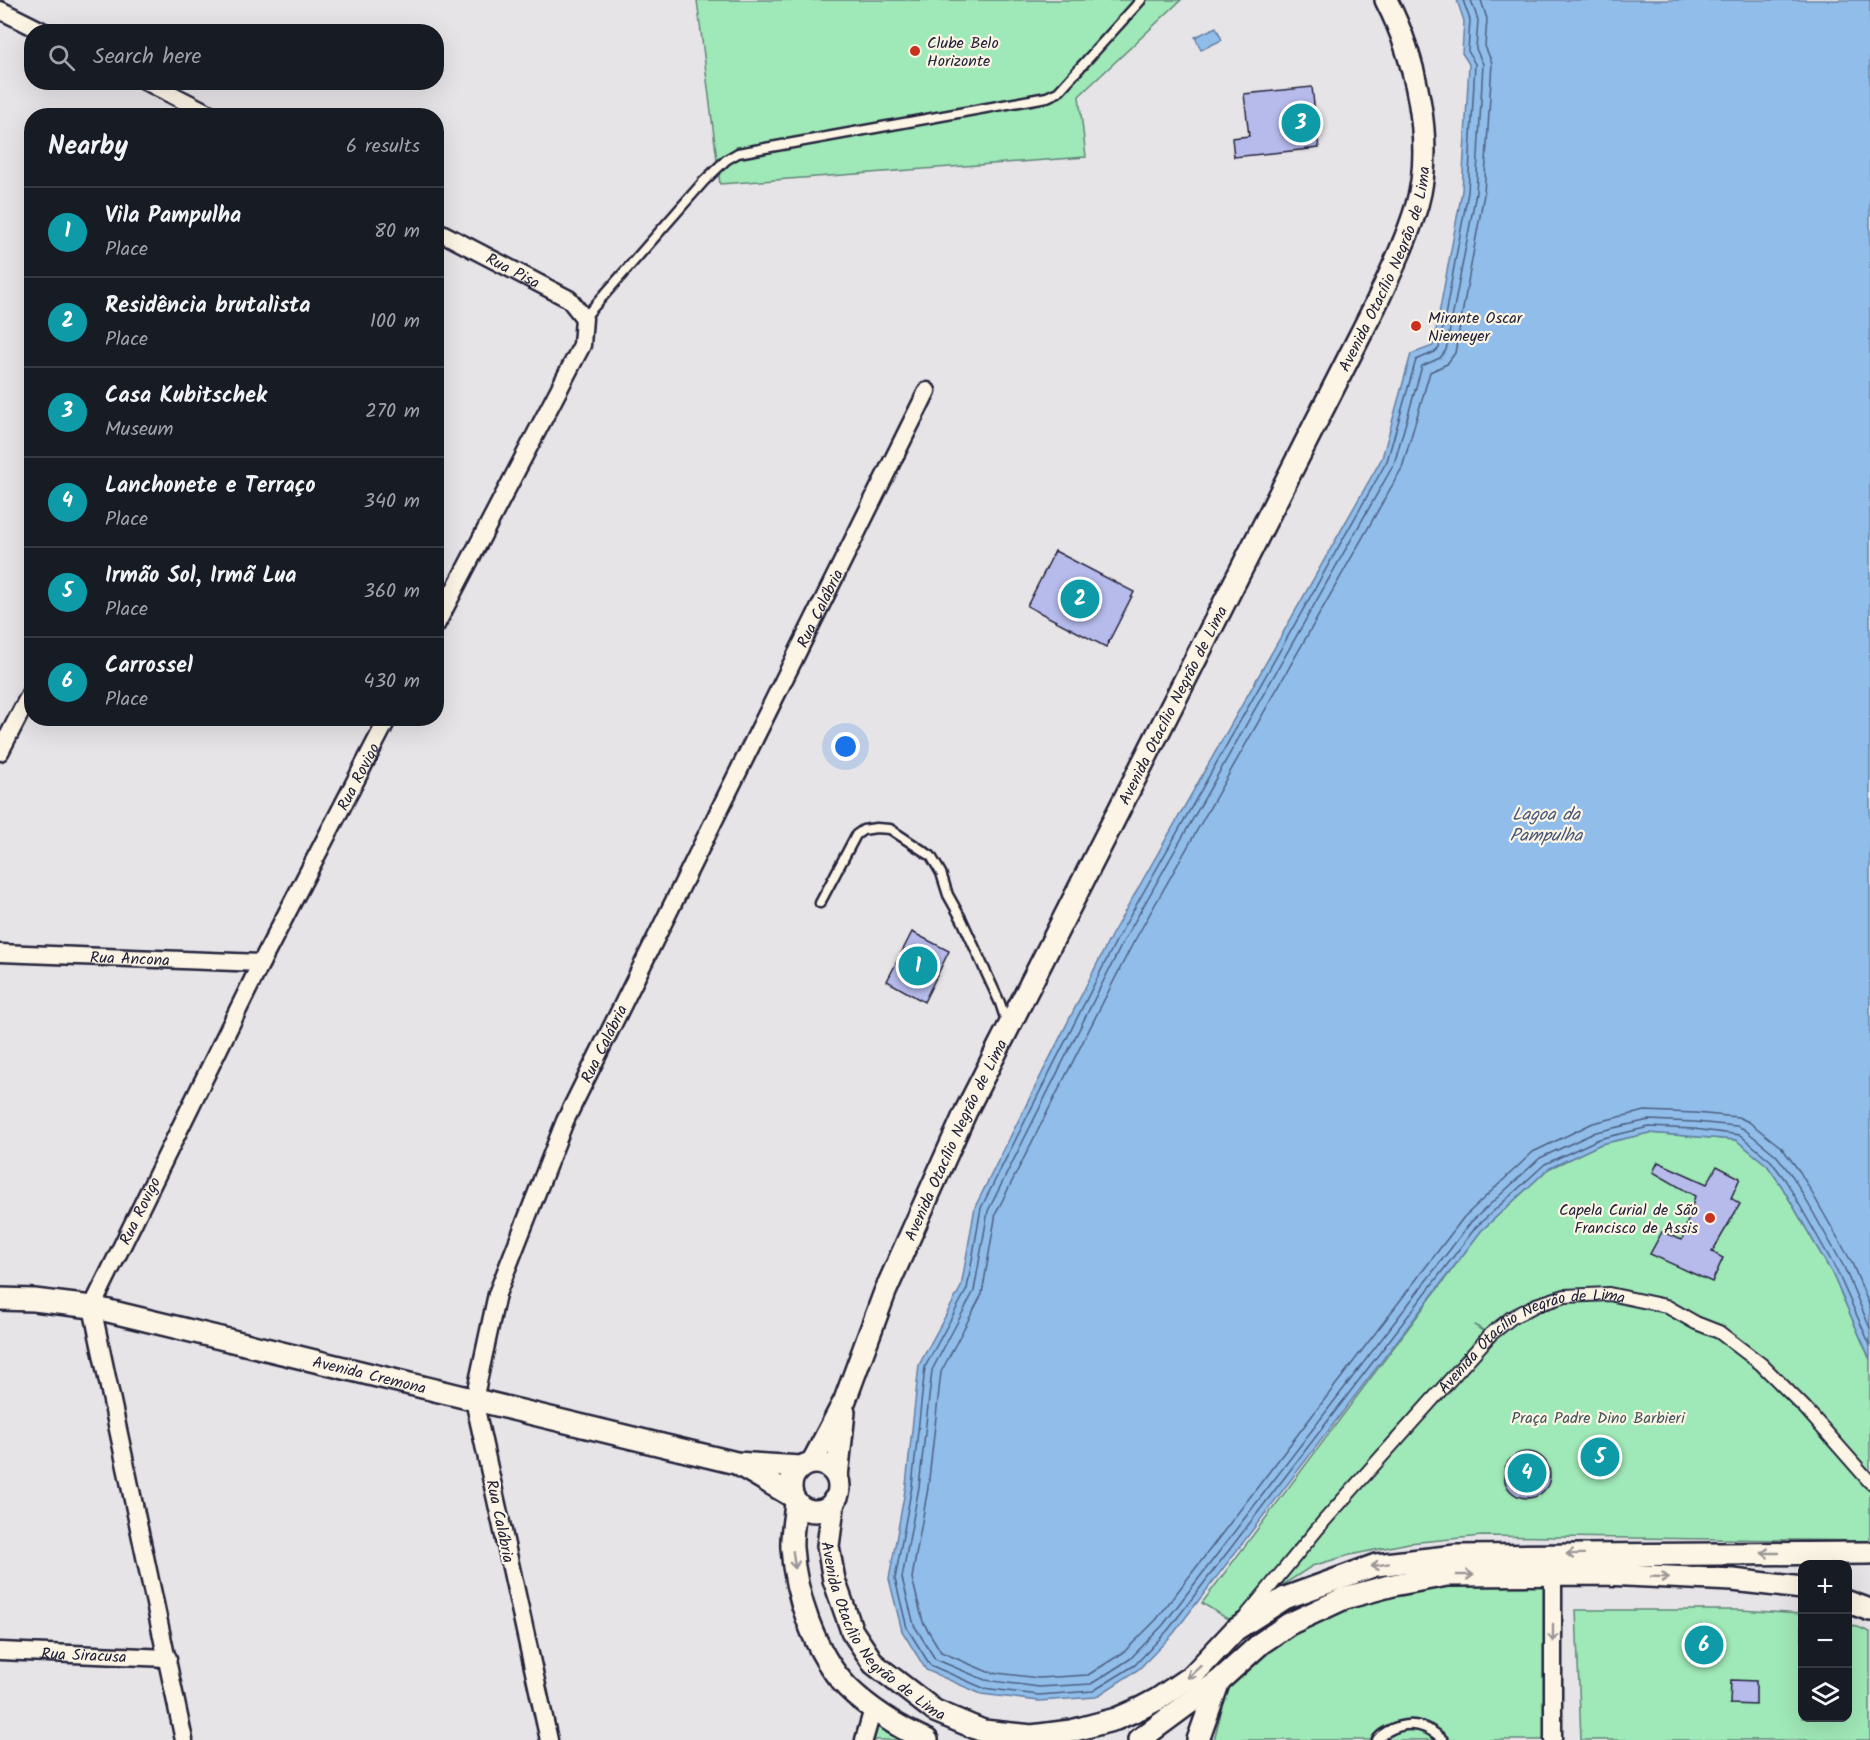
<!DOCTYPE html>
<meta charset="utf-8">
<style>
:root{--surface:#171b24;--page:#242831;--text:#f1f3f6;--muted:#9ea1a6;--line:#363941;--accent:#c8321e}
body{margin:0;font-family:Kalam,sans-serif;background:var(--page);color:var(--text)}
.controls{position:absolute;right:18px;bottom:18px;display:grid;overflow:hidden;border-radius:12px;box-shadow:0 6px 24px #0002}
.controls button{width:54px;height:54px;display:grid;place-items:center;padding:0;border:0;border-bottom:2px solid var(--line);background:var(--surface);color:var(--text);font:30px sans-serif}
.you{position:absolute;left:846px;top:747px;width:21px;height:21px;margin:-15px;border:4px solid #fff;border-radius:50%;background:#1a73e8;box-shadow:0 0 0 9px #1a73e833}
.badge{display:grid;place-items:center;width:39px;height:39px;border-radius:50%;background:var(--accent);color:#fff;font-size:20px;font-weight:700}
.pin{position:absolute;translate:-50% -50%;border:3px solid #fff;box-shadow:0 2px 6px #0006}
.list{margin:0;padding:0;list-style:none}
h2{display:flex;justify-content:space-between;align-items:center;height:78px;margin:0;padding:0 24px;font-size:26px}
h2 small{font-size:20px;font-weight:400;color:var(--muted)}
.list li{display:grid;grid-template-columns:39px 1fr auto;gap:18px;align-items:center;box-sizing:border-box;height:90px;padding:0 24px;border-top:2px solid var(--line)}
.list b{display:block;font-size:22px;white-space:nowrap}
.list p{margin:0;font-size:20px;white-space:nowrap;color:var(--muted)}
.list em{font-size:20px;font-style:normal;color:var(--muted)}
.icon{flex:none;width:33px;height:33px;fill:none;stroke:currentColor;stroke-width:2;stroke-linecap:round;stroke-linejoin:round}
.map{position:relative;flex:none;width:1870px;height:1740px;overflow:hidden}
.search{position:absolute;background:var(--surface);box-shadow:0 6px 24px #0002;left:24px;top:24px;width:420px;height:66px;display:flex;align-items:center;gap:15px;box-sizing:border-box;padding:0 21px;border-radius:24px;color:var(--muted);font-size:22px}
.panel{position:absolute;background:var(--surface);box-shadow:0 6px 24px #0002;left:24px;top:108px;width:420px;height:618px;border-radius:24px}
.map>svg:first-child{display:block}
.green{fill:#9fe8b7;stroke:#608579;stroke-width:1.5}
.water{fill:#90bdea;stroke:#647fa4;stroke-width:1.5}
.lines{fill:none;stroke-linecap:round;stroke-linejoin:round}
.shore{stroke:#4e6081;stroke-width:1.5}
.building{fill:#b7bbec;stroke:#22223b;stroke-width:1.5}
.service-casing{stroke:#22223b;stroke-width:13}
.pedestrian-casing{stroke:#22223b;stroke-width:16}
.minor-casing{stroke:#22223b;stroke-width:21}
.tertiary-casing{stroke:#22223b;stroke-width:26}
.service{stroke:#fcf5e5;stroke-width:8}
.pedestrian{stroke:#fcf5e5;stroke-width:12}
.minor{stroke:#fcf5e5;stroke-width:16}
.tertiary{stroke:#fcf5e5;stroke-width:21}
.oneway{stroke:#9a9698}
.poi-dot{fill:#c8321e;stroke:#fcf5e5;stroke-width:2}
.labels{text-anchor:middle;stroke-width:4.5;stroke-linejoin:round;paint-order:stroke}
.poi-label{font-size:16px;fill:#22223b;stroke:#fcf5e5;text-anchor:start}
.street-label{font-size:16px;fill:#22223b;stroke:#fcf5e5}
.park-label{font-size:16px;fill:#41545a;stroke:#fcf5e5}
.water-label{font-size:18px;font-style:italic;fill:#485878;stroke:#fcf5e5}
</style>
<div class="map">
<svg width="1870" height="1740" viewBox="0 0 1870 1740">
<rect width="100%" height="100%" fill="#e7e4e7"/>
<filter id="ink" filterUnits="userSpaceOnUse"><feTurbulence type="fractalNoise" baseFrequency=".0167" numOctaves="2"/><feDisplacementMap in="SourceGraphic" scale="12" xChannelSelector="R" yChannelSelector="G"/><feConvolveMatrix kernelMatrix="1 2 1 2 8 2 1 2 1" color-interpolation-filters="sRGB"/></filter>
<g filter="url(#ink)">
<g class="green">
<path d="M697,0H1181L1079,96L1086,157L720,184Z"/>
<path d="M1649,1133L1736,1140L1767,1165L1781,1185L1832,1273L1870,1360V1476L1763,1363L1721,1331L1668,1304L1609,1292L1565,1296L1535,1303L1490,1334L1474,1325L1490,1336L1537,1307L1565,1298L1608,1296L1665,1308L1694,1324L1718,1334L1759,1366L1870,1478V1541L1482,1536L1409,1543L1350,1555L1312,1566L1229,1620L1202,1603L1481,1231L1548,1169L1601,1144Z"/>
<path d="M1547,1571V1740H1214L1229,1682L1333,1605L1413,1581Z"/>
<path d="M1576,1610H1740L1802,1614V1718H1848V1623L1870,1632V1740H1581Z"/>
<path d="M869,1703L928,1740H861Z"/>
</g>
<g class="water">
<path d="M1457,0H1870V1359L1832,1273L1781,1185L1767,1165L1736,1140L1649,1133L1601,1144L1548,1169L1481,1231L1173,1634L1139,1669L1096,1697L1039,1701L981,1694L926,1670L902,1631L889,1579L906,1485L919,1365L961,1287L975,1207L1111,936L1382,458L1411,354L1433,346L1462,191L1469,64L1462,53L1464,21Z"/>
<path d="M1216,27L1222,40L1201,50L1195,37Z"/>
</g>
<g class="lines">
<g class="shore">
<path d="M1463,0L1470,20L1468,51L1475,64L1468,192L1439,348L1435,352L1416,360L1387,461L1117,939L981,1208L967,1289L925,1367L912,1486L895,1579L907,1628L930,1665L983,1688L1039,1695L1093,1691L1135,1665L1168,1630L1476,1227L1545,1164L1599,1139L1649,1127L1694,1129L1740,1135L1771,1161L1786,1181L1837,1271L1870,1345"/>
<path d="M1471,0L1478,20L1476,49L1483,64L1476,193L1446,350L1440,358L1422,366L1394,464L1123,942L988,1211L974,1291L932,1370L919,1487L902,1578L914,1625L935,1659L985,1680L1039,1687L1091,1684L1130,1659L1163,1625L1471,1222L1540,1158L1596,1132L1649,1120L1695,1122L1737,1126L1744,1129L1776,1155L1793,1177L1844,1267L1870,1328"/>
<path d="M1481,0L1487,19L1485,46L1492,63L1484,194L1455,353L1447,364L1430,372L1402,468L1131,947L996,1213L982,1294L941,1372L928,1488L912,1578L923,1622L941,1652L988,1672L1039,1678L1088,1675L1124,1652L1156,1620L1464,1217L1533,1152L1593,1123L1645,1111L1695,1113L1738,1117L1749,1122L1782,1148L1800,1172L1852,1263L1870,1307"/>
</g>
</g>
<g class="building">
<path d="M1312,87L1319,148L1234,157L1232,138L1249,136L1244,94Z"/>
<path d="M1055,551L1134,592L1106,647L1027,606Z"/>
<path d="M912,932L949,951L924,1002L887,981Z"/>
<path d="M1658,1162L1707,1184L1717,1166L1740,1178L1731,1198L1740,1204L1712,1252L1723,1258L1712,1282L1650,1254L1662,1232L1682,1240L1695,1196L1653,1172Z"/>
<circle cx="1527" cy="1475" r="23"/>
<circle cx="1704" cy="1643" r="17"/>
<path d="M1731,1680L1756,1681V1705L1730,1704Z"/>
</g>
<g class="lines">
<defs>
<g id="service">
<path d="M584,318L704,181L726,160L738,153L1047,97L1058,92L1141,0"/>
<path d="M820,903L856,835L863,830L876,828L890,829L931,856L941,873L948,895L962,920L1000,1003L1007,1024"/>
<path d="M1377,1740C1380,1735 1383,1734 1388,1731C1408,1720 1427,1724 1443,1740"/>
</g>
<g id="pedestrian">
<path id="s1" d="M1246,1616L1324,1521L1491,1334L1511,1318L1536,1305L1565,1296L1609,1294L1666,1306L1696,1323L1719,1332L1761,1364L1805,1408L1870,1482"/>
</g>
<g id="minor">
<path d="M0,10L44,32"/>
<path d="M147,82L214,116"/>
<path id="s2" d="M436,230L569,299L584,318L582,345L436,625"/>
<path d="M0,752L32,690"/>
<path id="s3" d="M0,953L261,963"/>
<path d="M1553,1575V1740"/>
<path id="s4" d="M0,1651L168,1658"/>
<path id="s5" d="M184,1740L92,1307L261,963L388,718"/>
<path id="s6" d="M549,1740L474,1400L497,1294L565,1121L927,391"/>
<path d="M864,1740L873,1709"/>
</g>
<g id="tertiary">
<path id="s7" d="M0,1299L34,1300L92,1307L736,1463L801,1467"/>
<path id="s8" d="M812,1463L845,1400L885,1292L966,1111L1375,306C1390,274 1407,239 1417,205C1435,142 1415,56 1386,0"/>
<circle cx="815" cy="1487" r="24"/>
<path d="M741,1466L792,1496"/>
<path d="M837,1477L844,1412"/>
<path id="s9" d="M834,1500L828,1546L834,1580L852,1631L874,1664L935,1711L983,1731L1032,1736L1071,1731L1116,1719L1141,1708L1158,1699L1193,1675L1235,1630L1285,1598L1376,1565L1456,1556L1870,1553"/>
<path d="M796,1502C795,1517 791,1533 792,1548C795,1593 814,1653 847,1687C867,1707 900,1729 927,1740"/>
<path d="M1848,1602L1870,1610"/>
<path d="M1139,1740L1219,1681L1261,1643L1289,1624L1345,1598L1393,1585L1447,1575L1605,1574L1733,1580L1802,1588"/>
<path d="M1198,1740L1219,1681"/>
</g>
</defs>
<use href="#service" class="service-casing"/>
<use href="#pedestrian" class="pedestrian-casing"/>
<use href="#minor" class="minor-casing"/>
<use href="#tertiary" class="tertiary-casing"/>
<use href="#service" class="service"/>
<use href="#pedestrian" class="pedestrian"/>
<use href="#minor" class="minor"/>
<use href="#tertiary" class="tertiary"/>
</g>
<defs><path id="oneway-shaft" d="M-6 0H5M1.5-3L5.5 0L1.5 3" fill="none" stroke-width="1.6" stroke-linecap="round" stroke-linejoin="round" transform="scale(1.5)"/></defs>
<g class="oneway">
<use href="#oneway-shaft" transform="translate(1770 1553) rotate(180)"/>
<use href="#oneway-shaft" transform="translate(1575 1554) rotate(179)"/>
<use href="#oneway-shaft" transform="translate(794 1560) rotate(82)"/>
<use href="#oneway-shaft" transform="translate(1380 1565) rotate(170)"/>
<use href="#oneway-shaft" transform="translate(1465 1575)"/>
<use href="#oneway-shaft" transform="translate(1660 1577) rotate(3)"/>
<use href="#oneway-shaft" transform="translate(1553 1633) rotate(90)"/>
<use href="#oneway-shaft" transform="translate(1194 1672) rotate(138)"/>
</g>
</g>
<g class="poi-dot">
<circle cx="915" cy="51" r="6"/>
<circle cx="1416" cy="326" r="6"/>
<circle cx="1710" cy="1218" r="6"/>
</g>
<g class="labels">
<g class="poi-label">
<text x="927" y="48">Clube Belo<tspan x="927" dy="18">Horizonte</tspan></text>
<text x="1428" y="323">Mirante Oscar<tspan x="1428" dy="18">Niemeyer</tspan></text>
<text x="1698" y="1215" text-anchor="end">Capela Curial de São<tspan x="1698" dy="18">Francisco de Assis</tspan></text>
</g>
<g class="street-label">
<text dy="6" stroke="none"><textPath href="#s8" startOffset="1326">Avenida Otacílio Negrão de Lima</textPath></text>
<text dy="6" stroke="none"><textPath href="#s2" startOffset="87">Rua Pisa</textPath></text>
<text dy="6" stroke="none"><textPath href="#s6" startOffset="1215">Rua Calábria</textPath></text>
<text dy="6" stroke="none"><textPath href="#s8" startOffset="840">Avenida Otacílio Negrão de Lima</textPath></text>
<text dy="6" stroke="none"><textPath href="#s5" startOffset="1036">Rua Rovigo</textPath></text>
<text dy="6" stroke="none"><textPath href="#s3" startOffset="130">Rua Ancona</textPath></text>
<text dy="6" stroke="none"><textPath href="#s6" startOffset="729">Rua Calábria</textPath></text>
<text dy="6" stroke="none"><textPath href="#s8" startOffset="354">Avenida Otacílio Negrão de Lima</textPath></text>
<text dy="6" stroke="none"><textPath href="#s5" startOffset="550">Rua Rovigo</textPath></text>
<text dy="6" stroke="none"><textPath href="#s1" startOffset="408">Avenida Otacílio Negrão de Lima</textPath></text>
<text dy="6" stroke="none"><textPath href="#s7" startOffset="378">Avenida Cremona</textPath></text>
<text transform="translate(501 1521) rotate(78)" y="6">Rua Calábria</text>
<text dy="6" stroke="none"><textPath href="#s9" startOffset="152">Avenida Otacílio Negrão de Lima</textPath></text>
<text dy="6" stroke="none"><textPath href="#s4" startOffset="84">Rua Siracusa</textPath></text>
</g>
<g class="park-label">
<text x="1598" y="1423">Praça Padre Dino Barbieri</text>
</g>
<g class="water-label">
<text x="1546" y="820">Lagoa da<tspan x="1546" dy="21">Pampulha</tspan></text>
</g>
</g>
</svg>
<div class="controls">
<button>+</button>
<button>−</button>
<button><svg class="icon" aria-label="layers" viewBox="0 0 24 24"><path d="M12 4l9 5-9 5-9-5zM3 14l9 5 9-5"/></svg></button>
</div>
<div class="you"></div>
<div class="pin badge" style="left:918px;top:966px;background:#0f9aa8">1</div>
<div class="pin badge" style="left:1080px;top:599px;background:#0f9aa8">2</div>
<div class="pin badge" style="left:1301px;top:123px;background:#0f9aa8">3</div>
<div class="pin badge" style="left:1527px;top:1473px;background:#0f9aa8">4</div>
<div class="pin badge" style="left:1600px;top:1457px;background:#0f9aa8">5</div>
<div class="pin badge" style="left:1704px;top:1645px;background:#0f9aa8">6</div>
<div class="search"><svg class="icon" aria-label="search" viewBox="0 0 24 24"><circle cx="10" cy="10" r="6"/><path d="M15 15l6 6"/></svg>Search here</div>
<section class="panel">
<h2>Nearby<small>6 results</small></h2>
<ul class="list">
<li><span class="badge" style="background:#0f9aa8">1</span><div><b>Vila Pampulha</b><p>Place</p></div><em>80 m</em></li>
<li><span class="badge" style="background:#0f9aa8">2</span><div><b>Residência brutalista</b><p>Place</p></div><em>100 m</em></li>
<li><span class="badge" style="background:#0f9aa8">3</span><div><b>Casa Kubitschek</b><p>Museum</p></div><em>270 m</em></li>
<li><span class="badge" style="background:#0f9aa8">4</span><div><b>Lanchonete e Terraço</b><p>Place</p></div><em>340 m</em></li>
<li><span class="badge" style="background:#0f9aa8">5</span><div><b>Irmão Sol, Irmã Lua</b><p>Place</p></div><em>360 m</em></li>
<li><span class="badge" style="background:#0f9aa8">6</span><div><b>Carrossel</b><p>Place</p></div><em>430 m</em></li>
</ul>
</section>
</div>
